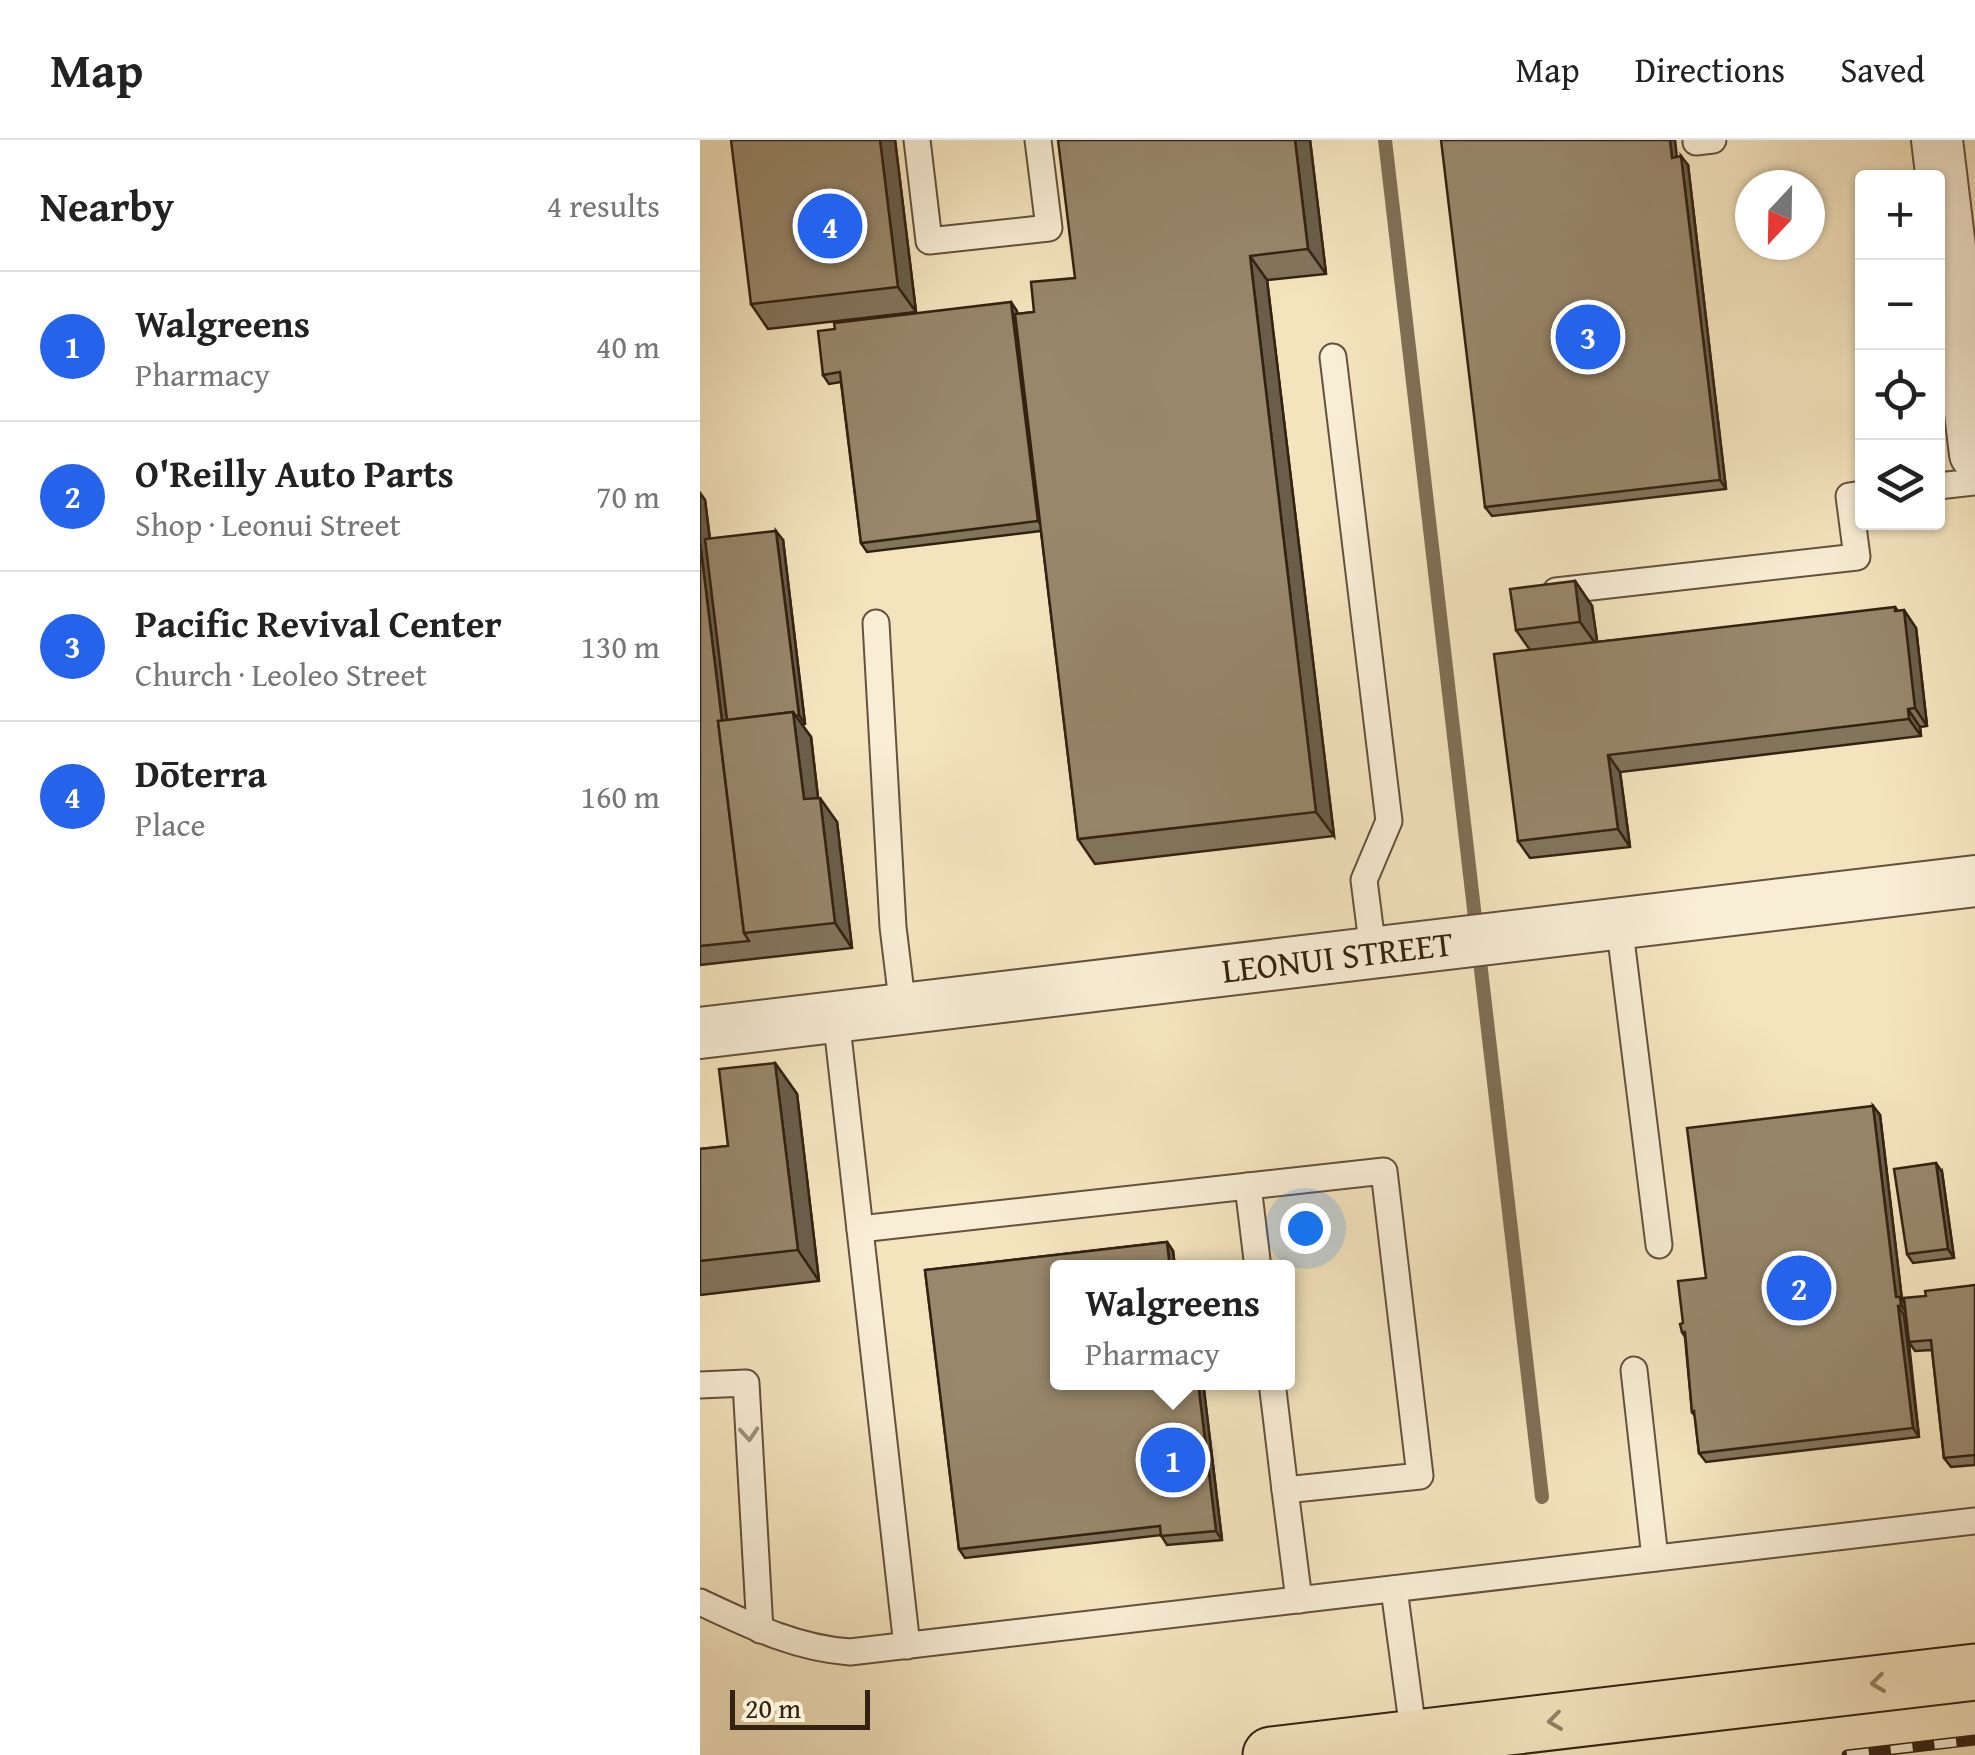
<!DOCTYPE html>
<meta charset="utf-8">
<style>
:root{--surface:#fff;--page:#f2f2f2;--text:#222;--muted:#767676;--line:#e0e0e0;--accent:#2563eb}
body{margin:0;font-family:"Gentium Book Plus",serif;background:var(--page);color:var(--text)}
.controls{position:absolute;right:30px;top:30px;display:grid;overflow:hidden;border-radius:10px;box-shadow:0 2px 8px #0004}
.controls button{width:90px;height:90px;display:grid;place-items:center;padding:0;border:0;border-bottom:2px solid var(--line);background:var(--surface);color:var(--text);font:50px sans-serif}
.compass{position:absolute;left:1035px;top:30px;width:90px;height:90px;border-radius:50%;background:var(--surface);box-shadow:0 2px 8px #0004;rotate:202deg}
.scale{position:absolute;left:30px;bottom:25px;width:140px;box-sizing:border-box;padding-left:10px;border:5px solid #342211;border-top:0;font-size:28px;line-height:35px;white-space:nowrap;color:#342211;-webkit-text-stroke:8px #f8edd5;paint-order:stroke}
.you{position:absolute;left:605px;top:1088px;width:35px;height:35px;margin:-25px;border:8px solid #fff;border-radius:50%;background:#1a73e8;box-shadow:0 0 0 15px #1a73e833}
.badge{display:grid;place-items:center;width:65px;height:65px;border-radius:50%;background:var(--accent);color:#fff;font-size:32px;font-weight:700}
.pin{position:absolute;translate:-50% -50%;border:5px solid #fff;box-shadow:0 2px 10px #0006}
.popup{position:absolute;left:350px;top:1120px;width:245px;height:130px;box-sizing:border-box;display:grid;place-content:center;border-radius:10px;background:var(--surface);filter:drop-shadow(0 2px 8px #0005);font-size:32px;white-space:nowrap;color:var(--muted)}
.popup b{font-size:38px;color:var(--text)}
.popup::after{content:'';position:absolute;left:50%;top:100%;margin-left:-20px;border:20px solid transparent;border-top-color:var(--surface)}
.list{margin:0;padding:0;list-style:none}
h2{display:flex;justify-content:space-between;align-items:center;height:130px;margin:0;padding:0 40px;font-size:42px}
h2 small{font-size:32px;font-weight:400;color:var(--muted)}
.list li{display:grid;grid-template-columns:65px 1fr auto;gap:30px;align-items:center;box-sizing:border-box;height:150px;padding:0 40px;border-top:2px solid var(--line)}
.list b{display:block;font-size:38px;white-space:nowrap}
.list p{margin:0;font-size:32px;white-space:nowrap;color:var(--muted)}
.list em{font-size:32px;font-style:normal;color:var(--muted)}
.icon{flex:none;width:55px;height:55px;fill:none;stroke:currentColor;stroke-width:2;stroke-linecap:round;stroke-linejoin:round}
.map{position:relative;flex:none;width:1275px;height:1615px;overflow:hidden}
header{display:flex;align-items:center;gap:60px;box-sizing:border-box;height:140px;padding:0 50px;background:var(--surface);border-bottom:2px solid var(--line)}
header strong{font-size:48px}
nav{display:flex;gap:55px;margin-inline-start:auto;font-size:35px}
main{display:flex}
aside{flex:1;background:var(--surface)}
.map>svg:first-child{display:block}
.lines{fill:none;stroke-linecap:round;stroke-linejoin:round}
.stream{stroke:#806f55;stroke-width:14}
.lane-casing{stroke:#64523c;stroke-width:29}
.street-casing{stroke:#64523c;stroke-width:54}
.primary-casing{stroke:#342211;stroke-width:59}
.lane{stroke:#f8edd5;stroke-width:25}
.street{stroke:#f8edd5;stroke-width:50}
.primary{stroke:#f4e4be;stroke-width:55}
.rail-casing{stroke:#342211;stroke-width:11}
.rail{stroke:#f8edd5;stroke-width:8;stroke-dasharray:22;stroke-linecap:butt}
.wall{fill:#83745c;stroke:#342211;stroke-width:2.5}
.shaded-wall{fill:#6a5e4b;stroke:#342211;stroke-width:2.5}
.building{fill:#98876b;stroke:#342211;stroke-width:2.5}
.oneway{stroke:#a0927d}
.oneway2{stroke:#948368}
.labels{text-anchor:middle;stroke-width:9;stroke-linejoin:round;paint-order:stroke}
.street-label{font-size:35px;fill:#342211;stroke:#f8edd5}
</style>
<header>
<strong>Map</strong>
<nav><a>Map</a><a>Directions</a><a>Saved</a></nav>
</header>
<main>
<aside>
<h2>Nearby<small>4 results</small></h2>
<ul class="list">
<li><span class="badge">1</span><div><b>Walgreens</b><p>Pharmacy</p></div><em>40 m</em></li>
<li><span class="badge">2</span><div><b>O'Reilly Auto Parts</b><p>Shop · Leonui Street</p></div><em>70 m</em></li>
<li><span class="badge">3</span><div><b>Pacific Revival Center</b><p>Church · Leoleo Street</p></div><em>130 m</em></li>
<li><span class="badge">4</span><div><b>Dōterra</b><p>Place</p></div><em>160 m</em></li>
</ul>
</aside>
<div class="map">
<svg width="1275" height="1615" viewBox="0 0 1275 1615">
<rect width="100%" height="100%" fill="#f4e4be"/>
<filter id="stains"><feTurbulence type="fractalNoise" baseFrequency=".002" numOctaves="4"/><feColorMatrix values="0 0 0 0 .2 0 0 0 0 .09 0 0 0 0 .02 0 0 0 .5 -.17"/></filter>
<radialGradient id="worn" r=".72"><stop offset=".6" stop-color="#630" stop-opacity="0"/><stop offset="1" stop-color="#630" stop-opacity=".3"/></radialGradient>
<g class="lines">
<path class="stream" d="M685,0L842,1357"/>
<defs>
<g id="lane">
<path d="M217,0L229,101L349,88L338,0"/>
<path d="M996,2L1013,0"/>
<path d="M633,217L689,681L664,740L673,811"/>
<path d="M1238,346L1275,342"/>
<path d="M856,451L1157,417L1149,356L1162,354"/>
<path d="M176,483L193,787L203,869"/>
<path d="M919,783L959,1105"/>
<path d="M136,877L207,1506"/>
<path d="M548,1046L558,1128"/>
<path d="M160,1089L684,1031L720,1336L585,1350L599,1460"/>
<path d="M934,1230L955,1418"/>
<path d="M572,1242L585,1350"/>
<path d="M0,1245L46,1243L60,1490"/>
<path d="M694,1449L714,1598"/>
<path d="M0,1462C49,1485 95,1508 150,1512L1275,1381"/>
</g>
<g id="street">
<path d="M1237,0L1275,314"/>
<path id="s1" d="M0,893L1275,741"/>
</g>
<path id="primary" d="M571,1615L1275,1532"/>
</defs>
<use href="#lane" class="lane-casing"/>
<use href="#street" class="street-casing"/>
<use href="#primary" class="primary-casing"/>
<use href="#lane" class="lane"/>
<use href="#street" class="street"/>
<use href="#primary" class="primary"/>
<defs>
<path id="rail" d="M1147,1615L1275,1600"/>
</defs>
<use href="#rail" class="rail-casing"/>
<use href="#rail" class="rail"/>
</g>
<g class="wall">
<path d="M195,0L216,172L68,189L51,164Z"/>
<path d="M610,0L626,134L567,140L634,696L395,724L378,699L341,391L167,412L161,403L141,242L129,244L123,235L311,162L317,174L334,172L375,138Z"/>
<path d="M977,17L988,25L1026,349L792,376L785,367Z"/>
<path d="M0,353L5,360L10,399L83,400L105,584L102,585L111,597L118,658L137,682L152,808L0,825Z"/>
<path d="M875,441L892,466L897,502L1198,471L1216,488L1227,586L1220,587L1221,596L920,632L930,707L830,718L818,701L830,510L816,490Z"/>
<path d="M75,923L97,954L119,1141L0,1155V1009L28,1006Z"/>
<path d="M1173,966L1180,975L1202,1160L1204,1163L1226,1156L1275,1145V1325L1251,1327L1244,1318L1232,1210L1215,1211L1209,1202L1206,1175L1219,1297L1006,1322L999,1313L995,1276L992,1272L985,1197L982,1192L983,1183L1006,1138Z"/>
<path d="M1242,1032L1254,1118L1213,1123L1207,1114Z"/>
<path d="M467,1102L473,1111L475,1128H358V1242H503L522,1400L467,1405L461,1395L265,1418L259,1409L225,1130Z"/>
</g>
<g class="shaded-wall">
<path d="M180,0H195L216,172L198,147Z"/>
<path d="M595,0H610L626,134L608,109Z"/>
<path d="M970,0H975L978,27L972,18Z"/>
<path d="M981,16L988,25L1026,349L1020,340Z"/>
<path d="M550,116L567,140L634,696L616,672Z"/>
<path d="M311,162L317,171L345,390L338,381Z"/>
<path d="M0,353L5,360L32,583L48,793L0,402Z"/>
<path d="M76,391L83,400L105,584L99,575Z"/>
<path d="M875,441L892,466L898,507L880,482Z"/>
<path d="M1195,467L1205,481L1204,470L1216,488L1227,586L1215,568Z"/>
<path d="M1208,569L1220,587L1221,596L1209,579Z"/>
<path d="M93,572L111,597L121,684L104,659Z"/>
<path d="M908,615L920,632L930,707L918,689Z"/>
<path d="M120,658L137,682L152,808L135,783Z"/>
<path d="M75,923L97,954L119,1141L98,1110Z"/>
<path d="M1173,966L1180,975L1202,1160L1206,1165L1208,1175L1196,1157Z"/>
<path d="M1236,1023L1242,1032L1254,1118L1248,1109Z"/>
<path d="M467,1102L473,1111L475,1128H470Z"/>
<path d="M1198,1166L1204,1175L1219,1297L1213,1288Z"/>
<path d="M498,1242H503L522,1400L516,1391Z"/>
</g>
<g class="building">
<path d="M31,0H180L198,147L51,164Z"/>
<path d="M358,0H595L608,109L550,116L616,672L378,699L315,174L334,172L331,142L375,138Z"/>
<path d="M741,0H970L972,18L981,16L1020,340L785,367Z"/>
<path d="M311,162L338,381L161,403L140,232L123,235L118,191L135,189L134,183Z"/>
<path d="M76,391L99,575L96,576L93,572L27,580L5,399Z"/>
<path d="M0,402L22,581H18L44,793L49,801L0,806Z"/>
<path d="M875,441L880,482L816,490L810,449Z"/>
<path d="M1195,467V471L1204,470L1215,568L1208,569L1209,579L908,615L918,689L818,701L794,514Z"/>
<path d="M93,572L104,659L120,658L135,783L44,793L18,581Z"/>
<path d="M75,923L98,1110L0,1121V1009L28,1006L19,929Z"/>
<path d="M1173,966L1196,1157H1200L1201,1166H1198L1213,1288L999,1313L994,1271L992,1272L985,1192H982L980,1184L983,1183L978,1141L1006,1138L987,988Z"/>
<path d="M1236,1023L1248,1109L1207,1114L1194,1029Z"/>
<path d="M467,1102L470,1128H358V1242H498L516,1391L461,1396L460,1386L259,1409L225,1130Z"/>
<path d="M1275,1145V1315L1244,1318L1231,1200L1209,1202L1204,1158L1226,1156L1225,1151Z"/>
</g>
<defs><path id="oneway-chevron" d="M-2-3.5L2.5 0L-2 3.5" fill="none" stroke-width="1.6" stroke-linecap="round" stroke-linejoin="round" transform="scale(2.5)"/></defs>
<use class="oneway" href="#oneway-chevron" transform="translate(49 1294) rotate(86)"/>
<g class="oneway2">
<use href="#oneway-chevron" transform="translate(1178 1543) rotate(173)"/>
<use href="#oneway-chevron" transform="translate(855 1581) rotate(173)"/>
</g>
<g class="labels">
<g class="street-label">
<text dy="12" stroke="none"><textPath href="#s1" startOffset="642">LEONUI STREET</textPath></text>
</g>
</g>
<rect width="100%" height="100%" filter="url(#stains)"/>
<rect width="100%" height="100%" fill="url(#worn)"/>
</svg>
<div class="controls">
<button>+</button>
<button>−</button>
<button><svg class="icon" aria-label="locate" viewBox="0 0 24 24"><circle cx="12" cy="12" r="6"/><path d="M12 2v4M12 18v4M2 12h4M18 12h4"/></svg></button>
<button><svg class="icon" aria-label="layers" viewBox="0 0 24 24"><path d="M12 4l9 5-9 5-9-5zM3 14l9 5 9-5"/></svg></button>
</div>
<svg class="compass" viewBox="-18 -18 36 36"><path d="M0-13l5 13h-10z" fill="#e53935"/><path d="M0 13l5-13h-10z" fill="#767676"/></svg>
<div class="scale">20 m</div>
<div class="you"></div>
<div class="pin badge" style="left:473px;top:1320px">1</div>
<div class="popup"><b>Walgreens</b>Pharmacy</div>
<div class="pin badge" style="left:1099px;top:1148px">2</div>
<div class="pin badge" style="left:888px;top:197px">3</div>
<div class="pin badge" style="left:130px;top:86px">4</div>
</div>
</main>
